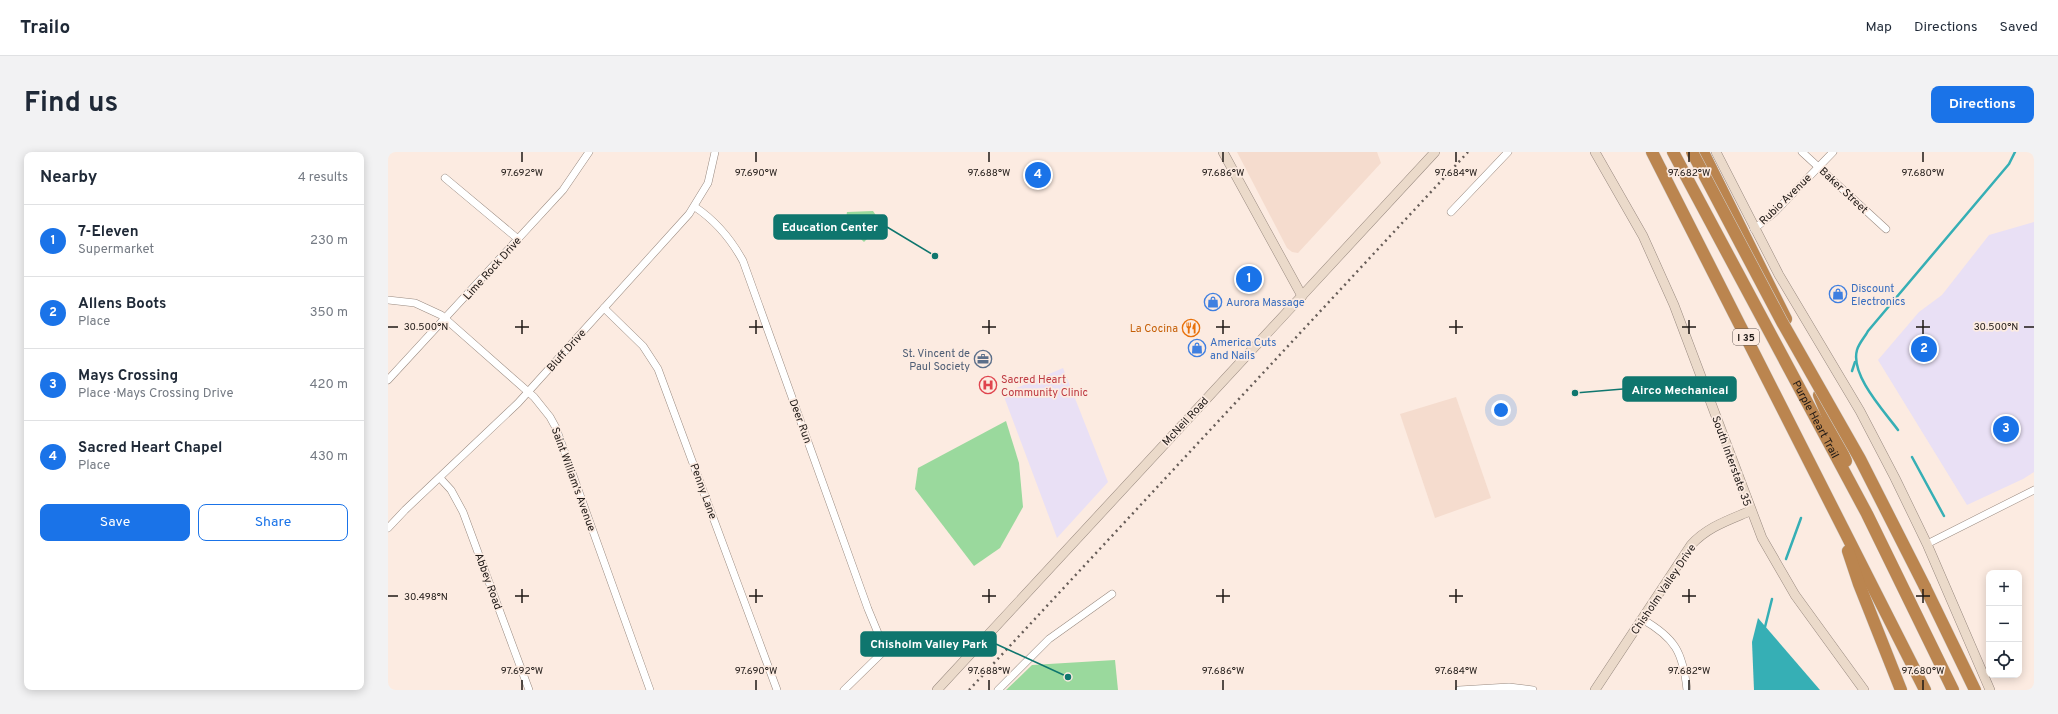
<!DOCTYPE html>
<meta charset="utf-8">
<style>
:root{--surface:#fff;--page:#f2f2f3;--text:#1f2937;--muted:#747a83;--line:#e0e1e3;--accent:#1a73e8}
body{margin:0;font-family:Overpass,sans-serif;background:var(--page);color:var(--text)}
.controls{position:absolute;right:12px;bottom:12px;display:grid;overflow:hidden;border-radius:8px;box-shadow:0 2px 10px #0003}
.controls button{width:36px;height:36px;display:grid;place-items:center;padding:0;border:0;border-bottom:1px solid var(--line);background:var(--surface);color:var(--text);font:20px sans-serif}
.you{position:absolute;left:1113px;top:258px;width:14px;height:14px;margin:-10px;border:3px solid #fff;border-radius:50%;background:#1a73e8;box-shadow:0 0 0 6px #1a73e833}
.badge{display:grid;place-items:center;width:26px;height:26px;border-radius:50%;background:var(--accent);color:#fff;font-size:13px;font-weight:700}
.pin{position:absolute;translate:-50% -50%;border:2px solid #fff;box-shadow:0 1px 4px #0006}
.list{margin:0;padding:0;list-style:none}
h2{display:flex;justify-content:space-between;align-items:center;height:52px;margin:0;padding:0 16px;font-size:17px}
h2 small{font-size:13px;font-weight:400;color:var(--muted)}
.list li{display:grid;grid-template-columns:26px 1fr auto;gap:12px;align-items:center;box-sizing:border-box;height:72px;padding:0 16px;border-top:1px solid var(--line)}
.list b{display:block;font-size:15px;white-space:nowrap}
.list p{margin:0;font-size:13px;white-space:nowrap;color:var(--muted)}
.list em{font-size:13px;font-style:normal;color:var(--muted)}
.actions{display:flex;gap:8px;padding:12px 16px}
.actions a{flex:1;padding:9px 0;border:1px solid var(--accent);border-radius:8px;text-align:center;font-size:14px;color:var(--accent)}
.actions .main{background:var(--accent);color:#fff}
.icon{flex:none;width:22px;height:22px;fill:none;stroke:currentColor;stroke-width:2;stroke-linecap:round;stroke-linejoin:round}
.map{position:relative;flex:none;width:1646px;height:538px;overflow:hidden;border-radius:8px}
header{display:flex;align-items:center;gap:24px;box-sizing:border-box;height:56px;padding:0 20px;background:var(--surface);border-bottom:1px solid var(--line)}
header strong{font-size:19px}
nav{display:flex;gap:22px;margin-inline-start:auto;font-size:14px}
.intro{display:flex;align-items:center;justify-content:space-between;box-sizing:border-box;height:96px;padding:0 24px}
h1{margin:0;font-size:28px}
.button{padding:10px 18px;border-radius:8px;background:var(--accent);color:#fff;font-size:14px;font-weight:700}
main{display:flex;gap:24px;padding:0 24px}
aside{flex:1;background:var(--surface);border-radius:8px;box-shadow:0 2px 10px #0003}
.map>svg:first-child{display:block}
.commercial{fill:#e9e0f5}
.built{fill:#f5dcce}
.green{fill:#9ad99d}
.water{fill:#36afb5}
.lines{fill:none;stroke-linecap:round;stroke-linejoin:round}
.stream{stroke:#36afb5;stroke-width:2.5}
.street-casing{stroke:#998a80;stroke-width:8}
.secondary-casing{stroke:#998a80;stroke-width:10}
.highway-casing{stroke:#d2d1d0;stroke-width:13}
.street{stroke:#fff;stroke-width:7}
.secondary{stroke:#ebdaca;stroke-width:9}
.highway{stroke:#bb854f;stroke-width:12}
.rail{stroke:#675d58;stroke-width:2.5;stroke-dasharray:2 4;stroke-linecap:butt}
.highway-bridge-casing{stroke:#d2d1d0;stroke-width:13;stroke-linecap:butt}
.highway-bridge{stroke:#bb854f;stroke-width:12}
.ticks{fill:none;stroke:#1e1815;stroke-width:1.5}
.labels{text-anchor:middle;stroke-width:3.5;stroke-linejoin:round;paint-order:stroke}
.shield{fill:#fcebe1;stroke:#615752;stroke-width:1}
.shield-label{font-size:10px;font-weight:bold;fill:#1e1815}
.street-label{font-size:11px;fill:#1e1815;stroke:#fcebe1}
.shop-label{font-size:11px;fill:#366cbe;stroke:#fcebe1;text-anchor:start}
.food-label{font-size:11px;fill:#c56008;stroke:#fcebe1;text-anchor:end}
.service-label{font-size:11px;fill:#4e5e75;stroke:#fcebe1;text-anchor:end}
.health-label{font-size:11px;fill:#be3a42;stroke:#fcebe1;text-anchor:start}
.ticks-label{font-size:10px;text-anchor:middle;fill:#1e1815;stroke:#fcebe1;stroke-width:3.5;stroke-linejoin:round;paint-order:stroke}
.leader{fill:none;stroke:#0f766e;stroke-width:1.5}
.callout-dot{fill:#0f766e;stroke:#fcebe1;stroke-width:1.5}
.callout{fill:#0f766e;stroke:#0f766e;stroke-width:1.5}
.callout-label{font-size:12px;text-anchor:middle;font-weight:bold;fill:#fff}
</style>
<header>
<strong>Trailo</strong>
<nav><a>Map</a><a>Directions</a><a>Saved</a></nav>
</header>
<div class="intro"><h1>Find us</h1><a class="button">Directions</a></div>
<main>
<aside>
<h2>Nearby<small>4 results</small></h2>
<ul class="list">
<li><span class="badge">1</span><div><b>7-Eleven</b><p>Supermarket</p></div><em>230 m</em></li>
<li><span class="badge">2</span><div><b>Allens Boots</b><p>Place</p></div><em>350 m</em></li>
<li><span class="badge">3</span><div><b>Mays Crossing</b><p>Place · Mays Crossing Drive</p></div><em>420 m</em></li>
<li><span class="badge">4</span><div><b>Sacred Heart Chapel</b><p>Place</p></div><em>430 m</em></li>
</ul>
<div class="actions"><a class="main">Save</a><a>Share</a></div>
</aside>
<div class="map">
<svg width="1646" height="538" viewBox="0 0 1646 538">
<rect width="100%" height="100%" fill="#fcebe1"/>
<g class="commercial">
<path d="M1646,70V320L1635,327L1579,353L1490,208L1531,160L1554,143L1601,83Z"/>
<path d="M675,216L720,330L669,386L615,242Z"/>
</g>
<g class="built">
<path d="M849,0H989L993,11L910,101L904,100L899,96Z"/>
<path d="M1068,245L1103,346L1047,366L1012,262Z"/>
</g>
<g class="green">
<path d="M485,59L494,72L476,90L457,72L459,60Z"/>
<path d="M618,269L631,311L635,355L612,396L586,414L527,337L530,316Z"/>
<path d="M727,508L730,538H618L644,513Z"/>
</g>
<path class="water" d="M1370,466L1432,538H1366L1364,490Z"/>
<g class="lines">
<g class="stream">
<path d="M1464,219L1467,210"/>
<path d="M1510,278C1496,259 1462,223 1469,198C1471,191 1477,185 1480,179L1621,12L1627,0"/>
<path d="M1524,305L1556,364"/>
<path d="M1398,407L1413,366"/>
<path d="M1377,475L1384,447"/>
</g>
<defs>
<g id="street">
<path d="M1414,0L1498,77"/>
<path d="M57,26L130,87"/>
<path d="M307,55C328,69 343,87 355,109L480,457L497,498L456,538"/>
<path d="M1063,60L1120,0"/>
<path d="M1366,77L1386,61L1445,0"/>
<path d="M0,148L27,151L53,163L146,245L162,265L168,276L262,538"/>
<path d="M216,156L255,194L270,217L389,538"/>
<path d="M0,228L175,38L201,0"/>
<path d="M52,326L63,338L75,360L141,538"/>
<path d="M0,376L17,358L130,251L301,62L320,31L327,0"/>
<path d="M1539,392L1646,338"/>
<path d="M1254,467C1287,486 1295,500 1299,538"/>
<path d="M610,538L661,487L724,442"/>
<path d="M1071,538L1121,535L1145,538"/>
</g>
<g id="secondary">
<path d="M835,0L914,144"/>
<path d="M1207,0L1255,84L1286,153L1374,386L1407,443L1476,538"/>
<path d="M1328,0L1391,123L1472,259L1507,326L1539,392L1602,538"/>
<path d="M549,538L1047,0"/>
<path d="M1207,538L1303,393C1319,375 1341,368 1362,359"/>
</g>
<g id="highway">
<path d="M1264,0L1537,538"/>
<path id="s1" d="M1285,0L1479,362L1565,538"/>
<path d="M1315,0L1398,167"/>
<path d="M1431,243L1458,309"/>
<path d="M1460,399L1471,432L1513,538"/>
<path d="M1537,435L1587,538"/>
</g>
</defs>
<use href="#street" class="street-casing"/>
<use href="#secondary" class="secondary-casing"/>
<use href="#highway" class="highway-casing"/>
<use href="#street" class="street"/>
<use href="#secondary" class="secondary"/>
<use href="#highway" class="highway"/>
<path class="rail" d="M581,538L1080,0"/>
<defs>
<path id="highway-bridge" d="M1304,0L1394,170L1472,307L1537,435"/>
</defs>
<use href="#highway-bridge" class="highway-bridge-casing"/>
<use href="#highway-bridge" class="highway-bridge"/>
</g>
<path class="ticks" d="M134,0V10M368,0V10M601,0V10M835,0V10M1068,0V10M1301,0V10M1535,0V10M134,168V182M368,168V182M601,168V182M835,168V182M1068,168V182M1301,168V182M1535,168V182M0,175H10M127,175H141M361,175H375M594,175H608M828,175H842M1061,175H1075M1294,175H1308M1528,175H1542M1636,175H1646M134,437V451M368,437V451M601,437V451M835,437V451M1068,437V451M1301,437V451M1535,437V451M0,444H10M127,444H141M361,444H375M594,444H608M828,444H842M1061,444H1075M1294,444H1308M1528,444H1542M134,528V538M368,528V538M601,528V538M835,528V538M1068,528V538M1301,528V538M1535,528V538"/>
<defs>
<symbol id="shop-ring" viewBox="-11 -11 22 22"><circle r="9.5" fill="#fcebe1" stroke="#3f7fe0" stroke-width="1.5"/><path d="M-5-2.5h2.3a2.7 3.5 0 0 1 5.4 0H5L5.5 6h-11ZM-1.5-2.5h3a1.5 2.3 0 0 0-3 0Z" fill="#3f7fe0"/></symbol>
<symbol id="restaurant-ring" viewBox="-11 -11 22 22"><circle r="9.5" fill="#fcebe1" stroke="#e8710a" stroke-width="1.5"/><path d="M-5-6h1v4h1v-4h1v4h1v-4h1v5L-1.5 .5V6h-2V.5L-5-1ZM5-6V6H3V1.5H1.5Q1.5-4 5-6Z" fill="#e8710a"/></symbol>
<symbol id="office-ring" viewBox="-11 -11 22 22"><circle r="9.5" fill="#fcebe1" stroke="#5c6f8a" stroke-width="1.5"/><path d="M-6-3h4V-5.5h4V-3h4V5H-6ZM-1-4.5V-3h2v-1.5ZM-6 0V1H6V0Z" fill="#5c6f8a"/></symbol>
<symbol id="hospital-ring" viewBox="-11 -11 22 22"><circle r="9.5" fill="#fcebe1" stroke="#e0444e" stroke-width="1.5"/><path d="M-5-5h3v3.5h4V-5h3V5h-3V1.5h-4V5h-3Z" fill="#e0444e"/></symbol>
</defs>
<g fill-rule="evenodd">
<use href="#shop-ring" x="1440" y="132" width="20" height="20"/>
<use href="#shop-ring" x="815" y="140" width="20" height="20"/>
<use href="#restaurant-ring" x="793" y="166" width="20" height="20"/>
<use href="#shop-ring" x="799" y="186" width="20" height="20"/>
<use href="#office-ring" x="585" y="197" width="20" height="20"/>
<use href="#hospital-ring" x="590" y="223" width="20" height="20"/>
</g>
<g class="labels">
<rect class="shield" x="1345" y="177" width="26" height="16" rx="3"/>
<g class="shield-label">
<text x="1358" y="189">I 35</text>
</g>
<g class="street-label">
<text transform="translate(1456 38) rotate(43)" y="4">Baker Street</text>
<text transform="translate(1397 47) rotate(-44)" y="4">Rubio Avenue</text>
<text transform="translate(104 116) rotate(-48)" y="4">Lime Rock Drive</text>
<text transform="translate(178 198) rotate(-48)" y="4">Bluff Drive</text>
<text dy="4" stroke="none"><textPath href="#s1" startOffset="303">Purple Heart Trail</textPath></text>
<text transform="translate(413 269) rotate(70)" y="4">Deer Run</text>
<text transform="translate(797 269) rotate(-47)" y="4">McNeil Road</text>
<text transform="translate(1344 309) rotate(70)" y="4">South Interstate 35</text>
<text transform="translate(186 327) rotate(70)" y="4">Saint William's Avenue</text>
<text transform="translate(316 339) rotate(70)" y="4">Penny Lane</text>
<text transform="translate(101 429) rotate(70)" y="4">Abbey Road</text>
<text transform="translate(1275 437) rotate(-56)" y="4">Chisholm Valley Drive</text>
</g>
<g class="shop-label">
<text x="1463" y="140">Discount<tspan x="1463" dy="13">Electronics</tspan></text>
<text x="838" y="154">Aurora Massage</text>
<text x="822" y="194">America Cuts<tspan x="822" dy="13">and Nails</tspan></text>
</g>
<g class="food-label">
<text x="790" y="180">La Cocina</text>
</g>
<g class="service-label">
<text x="582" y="205">St. Vincent de<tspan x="582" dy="13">Paul Society</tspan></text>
</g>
<g class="health-label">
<text x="613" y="231">Sacred Heart<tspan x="613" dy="13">Community Clinic</tspan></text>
</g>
</g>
<g class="ticks-label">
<text x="134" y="24">97.692°W</text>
<text x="368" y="24">97.690°W</text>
<text x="601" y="24">97.688°W</text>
<text x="835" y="24">97.686°W</text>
<text x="1068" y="24">97.684°W</text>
<text x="1301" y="24">97.682°W</text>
<text x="1535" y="24">97.680°W</text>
<text x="38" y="178">30.500°N</text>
<text x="1608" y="178">30.500°N</text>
<text x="38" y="448">30.498°N</text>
<text x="134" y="522">97.692°W</text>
<text x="368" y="522">97.690°W</text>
<text x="601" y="522">97.688°W</text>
<text x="835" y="522">97.686°W</text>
<text x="1068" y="522">97.684°W</text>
<text x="1301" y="522">97.682°W</text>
<text x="1535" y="522">97.680°W</text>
</g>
<path class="leader" d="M547 104L499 75M1187 241L1235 237M680 525L608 492"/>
<g class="callout-dot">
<circle cx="547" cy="104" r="4"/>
<circle cx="1187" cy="241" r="4"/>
<circle cx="680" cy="525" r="4"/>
</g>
<g class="callout">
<rect x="386" y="63" width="113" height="24" rx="4"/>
<rect x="1235" y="225" width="113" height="24" rx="4"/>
<rect x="473" y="480" width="135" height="24" rx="4"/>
</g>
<g class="callout-label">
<text x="442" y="79">Education Center</text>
<text x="1292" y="242">Airco Mechanical</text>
<text x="541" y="496">Chisholm Valley Park</text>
</g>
</svg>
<div class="controls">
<button>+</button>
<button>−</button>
<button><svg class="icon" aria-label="locate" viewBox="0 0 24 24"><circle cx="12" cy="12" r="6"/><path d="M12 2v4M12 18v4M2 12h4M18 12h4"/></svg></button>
</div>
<div class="you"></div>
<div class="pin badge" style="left:861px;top:127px">1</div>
<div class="pin badge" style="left:1536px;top:197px">2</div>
<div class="pin badge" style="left:1618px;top:277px">3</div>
<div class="pin badge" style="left:650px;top:23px">4</div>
</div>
</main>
